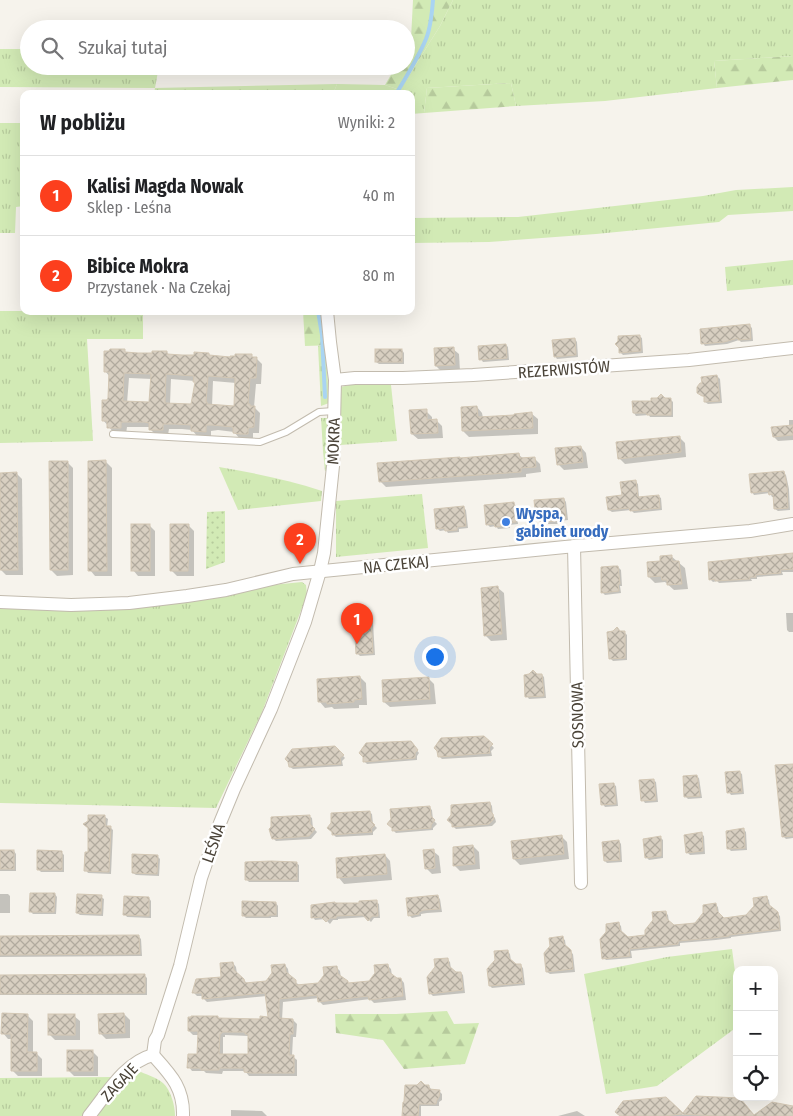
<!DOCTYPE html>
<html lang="pl">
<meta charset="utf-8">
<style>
:root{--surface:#fff;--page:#f6f6f6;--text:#202124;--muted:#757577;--line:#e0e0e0;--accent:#fc3f1d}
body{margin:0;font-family:"Fira Sans Condensed",sans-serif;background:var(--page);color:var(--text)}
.controls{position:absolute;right:15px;bottom:15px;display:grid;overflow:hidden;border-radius:10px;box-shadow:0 5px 20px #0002}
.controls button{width:45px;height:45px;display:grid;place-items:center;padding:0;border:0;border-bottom:1px solid var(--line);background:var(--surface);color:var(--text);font:25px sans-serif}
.you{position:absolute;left:434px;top:656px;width:18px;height:18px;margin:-12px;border:4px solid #fff;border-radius:50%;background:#1a73e8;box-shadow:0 0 0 8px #1a73e833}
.badge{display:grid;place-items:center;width:32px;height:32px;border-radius:50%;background:var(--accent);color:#fff;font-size:16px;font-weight:700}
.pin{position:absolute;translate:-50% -41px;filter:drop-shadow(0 1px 2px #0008)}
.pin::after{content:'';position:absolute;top:26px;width:18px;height:15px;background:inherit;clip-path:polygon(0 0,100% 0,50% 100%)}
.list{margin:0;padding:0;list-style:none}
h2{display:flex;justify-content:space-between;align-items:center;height:65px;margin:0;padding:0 20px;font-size:21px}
h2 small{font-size:16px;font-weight:400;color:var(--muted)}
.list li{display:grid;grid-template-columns:32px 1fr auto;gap:15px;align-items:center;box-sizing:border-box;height:80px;padding:0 20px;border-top:1px solid var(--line)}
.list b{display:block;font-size:19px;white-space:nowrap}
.list p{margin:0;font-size:16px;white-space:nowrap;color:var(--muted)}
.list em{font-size:16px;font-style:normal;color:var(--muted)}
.icon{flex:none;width:28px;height:28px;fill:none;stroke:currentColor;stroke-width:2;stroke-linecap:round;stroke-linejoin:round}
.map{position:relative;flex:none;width:793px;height:1116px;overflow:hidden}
.search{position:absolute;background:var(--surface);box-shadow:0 5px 20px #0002;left:20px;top:20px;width:395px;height:55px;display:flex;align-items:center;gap:12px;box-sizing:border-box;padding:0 18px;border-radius:28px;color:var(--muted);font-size:19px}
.panel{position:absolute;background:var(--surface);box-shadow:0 5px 20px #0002;left:20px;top:90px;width:395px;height:225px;border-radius:10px}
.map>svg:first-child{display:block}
.grass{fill:url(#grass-tufts)}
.forest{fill:url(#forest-firs)}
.park{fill:url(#park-dots)}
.shadow{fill:#0003;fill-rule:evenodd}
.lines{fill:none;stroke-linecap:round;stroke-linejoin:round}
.stream{stroke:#a9d4f2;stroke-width:4}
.building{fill:url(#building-cross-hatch);stroke:#d3c7b4;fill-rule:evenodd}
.service-casing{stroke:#c2bbae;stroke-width:8}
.minor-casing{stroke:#c2bbae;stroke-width:14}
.service{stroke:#fff;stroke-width:6}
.minor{stroke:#fff;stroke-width:12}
.shop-dot{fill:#3f7fe0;stroke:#fff;stroke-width:2}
.labels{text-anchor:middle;stroke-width:5;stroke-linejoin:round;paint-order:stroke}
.street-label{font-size:16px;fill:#4b4439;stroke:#fff}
.shop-label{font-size:16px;font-weight:bold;fill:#366cbe;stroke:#fff;text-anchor:start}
</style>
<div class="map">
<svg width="793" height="1116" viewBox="0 0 793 1116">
<defs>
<pattern id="grass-tufts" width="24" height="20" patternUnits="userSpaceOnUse" patternTransform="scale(1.25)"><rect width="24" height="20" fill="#d2eab5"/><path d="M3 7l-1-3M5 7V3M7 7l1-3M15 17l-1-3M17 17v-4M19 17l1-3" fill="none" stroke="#b6ca9c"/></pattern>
<pattern id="forest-firs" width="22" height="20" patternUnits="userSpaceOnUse" patternTransform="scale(1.25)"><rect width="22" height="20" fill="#d2eab5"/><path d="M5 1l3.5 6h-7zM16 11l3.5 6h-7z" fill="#b6ca9c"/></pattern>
<pattern id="park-dots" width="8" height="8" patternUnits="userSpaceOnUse" patternTransform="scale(1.25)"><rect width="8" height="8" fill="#d2eab5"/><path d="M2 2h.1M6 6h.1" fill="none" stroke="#b6ca9c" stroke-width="1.8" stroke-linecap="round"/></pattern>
<pattern id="building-cross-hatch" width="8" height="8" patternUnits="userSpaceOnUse" patternTransform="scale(1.25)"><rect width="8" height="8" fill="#d8cfc1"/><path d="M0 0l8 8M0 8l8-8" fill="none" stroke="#b1aa9e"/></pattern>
</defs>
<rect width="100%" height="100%" fill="#f6f3ec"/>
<g class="grass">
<path d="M453,0H793V56L714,61L717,88L605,101L516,106L511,83L427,88L424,113L411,114V94H333L337,84L385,85L400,90L440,26Z"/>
<path d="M0,49H29V66H159L155,88L0,87Z"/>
<path d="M0,123H24V206L16,207L15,233H0Z"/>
<path d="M793,187V211L728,215L719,222L596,234L489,242L411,243V218L518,217L703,196L736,190Z"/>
<path d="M793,260V285L727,291L725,267Z"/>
<path d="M0,311H143V339H87L93,441L0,443Z"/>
<path d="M318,346H326L329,403L321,406Z"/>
<path d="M357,383L391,385L397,441L340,445L341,387Z"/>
<path d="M321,418H328L329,470L325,471L323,451Z"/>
<path d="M219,467C254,473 289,480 322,491L321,501L238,510Z"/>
<path d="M422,494L428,548L336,557V501Z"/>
<path d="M302,582L306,585L307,595L262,712L216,808L0,803V608L128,609L178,603L272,585Z"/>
<path d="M732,949L737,987V1027L657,1086L606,1094L584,974L667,957Z"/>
<path d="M141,1072C148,1075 157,1078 163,1083C171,1090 175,1106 175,1116H95L123,1080Z"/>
<path d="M114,1077L82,1116H0V1078Z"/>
</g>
<g class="forest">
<path d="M413,0H453L440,26L400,90L385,85L396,66H406V48L411,39Z"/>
<path d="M793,56V80L717,88L714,61Z"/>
<path d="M511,83L516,106L424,113L427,88Z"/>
<path d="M337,84L333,94H154L155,88Z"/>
<path d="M303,311H332L335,345L305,346Z"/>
<path d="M447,1011L454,1024L479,1023L465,1064L404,1069L383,1040L336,1033L335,1014H396Z"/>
</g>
<path class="park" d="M225,511V562L206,569L207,512Z"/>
<g class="shadow">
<path d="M749,325L752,328L753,341L741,342L739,340L727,344L705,346L703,343Z"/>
<path d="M639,336L642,338L643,353L623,355L620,352Z"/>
<path d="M575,339L577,342L578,357L557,359L555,356Z"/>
<path d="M506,345L508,347L509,360L483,362L481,359Z"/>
<path d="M453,349L459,354L460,371L442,372L436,366Z"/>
<path d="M402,350L404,353V364H379L376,362Z"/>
<path d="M124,351L127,353L138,354L167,352L169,355L195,356L209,354L211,357L232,358L251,356L254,358H256L262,364L261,384H256L254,407L260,413L259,433H253V439H240L234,432L218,430L211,431V437H198L192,430L182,429H169L168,435H156L150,429V427H127L126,434L114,433L103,420L108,402L110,377L105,371ZM129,378L152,379L151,404L127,403ZM171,379L195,381L196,383L193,405L170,404ZM213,381L236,383L235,407L212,406Z"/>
<path d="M717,376L720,379L722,403L708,404L705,402V398L698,392Z"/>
<path d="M665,400H671L673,402V417H650L649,415L636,416L634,413L653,402Z"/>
<path d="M477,407L482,413L483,418L532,414L538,419V434L469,437L463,431Z"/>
<path d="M426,411L432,417V421L436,420L442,426L443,438L418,439L412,434Z"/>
<path d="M789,420H793V440L778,441L774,437L789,427Z"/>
<path d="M679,437L685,443L686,457L625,464L619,458Z"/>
<path d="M581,447L586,453L588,468L564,470L558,464Z"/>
<path d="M519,455L524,459L534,458L540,464L541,472L526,474V477L386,487L380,481Z"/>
<path d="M67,462L73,468V575L57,576L51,570Z"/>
<path d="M106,462L112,468V576H95L90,570Z"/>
<path d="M783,472L786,475L789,489L790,510L778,511L775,509L774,497H772L770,493L754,495L752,492Z"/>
<path d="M17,474L22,479L23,575H6L0,569Z"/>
<path d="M635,481L638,484L639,498L658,496L661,498L662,510L634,513L631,510L612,512L609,510L623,496Z"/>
<path d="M564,499L566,502L568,520L560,521V524H548L546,522H540L537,520Z"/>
<path d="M514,503L516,506L518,524L509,525L510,528L498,529L496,526L490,527L487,524Z"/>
<path d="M464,508L466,510L468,528L459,529V532L448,533L446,530L440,531L437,528Z"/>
<path d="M149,525L155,531V576H138L133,570Z"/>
<path d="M188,525L194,531V576H177L171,570Z"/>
<path d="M793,555V572H782L783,575L757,577V579H751L752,581L719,583L717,581L713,582L710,579Z"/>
<path d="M671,556L685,568L688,589L674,590L665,582L655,583L649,577L661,562Z"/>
<path d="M618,567L621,570L622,586H620L621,593L605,595L602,592Z"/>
<path d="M498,588L504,593L507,640L491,641L485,635Z"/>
<path d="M786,613H793V632H789L787,630Z"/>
<path d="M371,620L373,623L375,655L360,656L357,653Z"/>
<path d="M620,632H624L627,635V660L613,661L610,658Z"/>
<path d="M542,675L544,677L546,698L529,699L527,696Z"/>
<path d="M360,677L366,683L367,705H359V708L334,709L332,707L325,708L320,702Z"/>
<path d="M428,678L434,684L436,704L390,707L384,702Z"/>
<path d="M484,737L494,748L491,751L492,756L442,759L439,756Z"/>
<path d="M413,745L419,753L417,756V760L367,764L364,761Z"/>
<path d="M335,747L345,758L342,761L343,766L293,769L290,767Z"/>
<path d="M793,765V838L786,839L783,836Z"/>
<path d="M739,772L742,774L744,794L731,795L729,792Z"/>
<path d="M696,776L699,778L702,798L688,799L686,797Z"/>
<path d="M653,780L656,782L658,802L645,803L643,800Z"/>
<path d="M613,784L616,786L618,806L605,807L603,804Z"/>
<path d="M490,803L492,806L493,816L495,818L496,822L492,826L456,829L453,826Z"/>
<path d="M429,807L432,810L433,820L437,824L433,828V830L396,833L393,830Z"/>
<path d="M369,812L372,814L373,824L377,828L373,832V835L336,837L333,834Z"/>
<path d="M309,816L312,818L313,828L317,832L311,839L276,841L273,838Z"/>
<path d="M105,817L108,819L107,827H110L113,830L111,874L88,873L86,870Z"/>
<path d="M743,829L746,832L747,850L731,851L729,849Z"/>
<path d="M701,834L704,836L705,854L690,855L687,852Z"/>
<path d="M562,837L567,842L569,859L520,865L514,859Z"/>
<path d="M660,837L663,840V858L649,860L646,857Z"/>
<path d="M619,841L621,844L622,862L607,863L605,861Z"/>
<path d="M473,846L479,852L480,869L460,871L454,865Z"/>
<path d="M0,851H14L16,854V871H0Z"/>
<path d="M433,851L439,856L441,873L432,874L426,868Z"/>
<path d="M62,853L64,855V872H41L38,869Z"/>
<path d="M385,855L390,861L392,880L344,884L339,878Z"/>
<path d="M157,856L160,859L159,876L136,875L133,873Z"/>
<path d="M296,863L299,865V882H249L246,879Z"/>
<path d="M0,894H8L10,896V913H0Z"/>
<path d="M55,894L57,897L56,914H33L30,911Z"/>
<path d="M101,897L104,899L103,916L80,915L77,913Z"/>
<path d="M438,897L440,899L442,912L427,913L421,914V916L412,918L409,915Z"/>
<path d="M766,897L769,900L770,907L780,916L781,931L731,937V938L716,940L680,943V946L631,951L632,958L606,960L604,958L619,924L621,926L622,934L628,938L647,936L665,912L668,915L669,922L674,927L696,924L716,905L718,907L719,914L724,919L747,917Z"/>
<path d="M149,898L151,901V918L127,917L125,914Z"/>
<path d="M376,902L379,904L380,918H374L371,922L366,917L338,919V920H333L330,924L325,919L315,920L313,917L361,904Z"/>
<path d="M276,903L278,906V917H271V918H246L243,915Z"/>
<path d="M0,937H139L141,939L142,956L0,957Z"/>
<path d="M562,938L565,940L566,948L573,954L575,972L550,974L547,972Z"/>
<path d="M507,951L510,954L511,961L516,965H520L523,968L525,985L492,988L490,986Z"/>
<path d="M447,959L450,962L451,969L456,973H461L463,975L465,993L433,996L430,993Z"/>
<path d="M233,963L236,967L237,974L248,984L266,982L285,965L288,969L289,976L299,985L318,984L336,967L340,971L341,978L349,984L369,982L387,965L391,969L392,976L396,979H401L404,983L406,1000L374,1003L370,999L323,1005L319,1001V998L283,1002L282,1020H293L297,1024L296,1037H293L292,1056L297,1060V1076H249L245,1071H223L222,1074L206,1073L204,1071H192L189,1067L198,1055L199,1035H193L189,1031L218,1019L261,1020L269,1018L267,996L207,1002L204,999V996H197L193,992L223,978ZM225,1035L248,1036L249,1037V1056L223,1055V1037H225Z"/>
<path d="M0,976H145L147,978V995H0Z"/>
<path d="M124,1014L130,1020V1038L106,1039L100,1033Z"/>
<path d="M27,1015L33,1021V1053H36L42,1059V1076H18L12,1070V1039H8L3,1033Z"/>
<path d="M74,1016L80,1021V1040H55L49,1034Z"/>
<path d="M92,1051L98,1057V1076H74L68,1070Z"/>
<path d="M425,1086H429L431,1089V1091H439L442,1094V1100L439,1102V1106H421V1116H404Z"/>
<path d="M666,1098L683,1115L697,1098L754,1116H621Z"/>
<path d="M231,1110L262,1111L267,1116H231Z"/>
<path d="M577,1111L585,1116H558Z"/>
</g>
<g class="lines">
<g class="stream">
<path d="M396,94C407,76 418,58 426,39C431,27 432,13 433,0"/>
<path d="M318,311L322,335L325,397"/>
</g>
</g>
<g class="building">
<path d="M750,324L751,339L738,340V338L724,342L701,344L700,329Z"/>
<path d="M640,335L641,351L619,353V348L615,344L618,341V336Z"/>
<path d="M575,338L576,355L554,357L552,340Z"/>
<path d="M506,344L507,358L479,360L478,346Z"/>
<path d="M454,347L455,365L435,366L434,348Z"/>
<path d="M110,349H125V352L138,353H152V351H167V354L182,355H194V352L209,353V355L230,357V356H235V354H252V357H257L256,378H250L248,404H250V406H255L254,427L248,428V434H240L233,433V427L212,425H206V432L191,431V425L175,424H163V430H149V423L144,422H121V428H107V421H102V400H107L108,398L109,372H104V351H109ZM124,373L151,374L149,402L123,401ZM166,374L194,376L193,382H195L191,404L165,403ZM208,376L235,378L234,406L207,404V402H206Z"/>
<rect x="375" y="349" width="27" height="13"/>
<path d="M717,375L720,401L704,402V396H702L697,393V387L700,383H702L701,377Z"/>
<path d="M661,394L665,398H671V415H647L646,413H633L632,401H651V398H657Z"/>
<path d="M477,406L478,417L514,415V414L532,412L533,428L462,431L461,407Z"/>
<path d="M427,409V420L437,419L438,433L411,434L409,410Z"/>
<path d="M793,425V435L773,437L771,427Z"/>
<path d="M680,436L681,452L618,459L616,442Z"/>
<path d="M581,446L583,462L557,465L555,448Z"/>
<path d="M519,453L520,458L535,457L536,467L521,468V472L379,482L377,463L460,457V458Z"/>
<path d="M106,460L107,571H88V461Z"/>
<path d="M49,461H68V570H50Z"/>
<path d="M784,471L787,485L788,508L774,509L773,494L769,495L768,491L751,493L749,474Z"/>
<path d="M17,472L18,570H0V473Z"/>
<path d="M636,480L638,497L659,495L660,508L630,511L629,508L608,510L606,497L622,495L620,482Z"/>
<path d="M564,498L566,518H558L557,521L545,522L544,520H536L534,500Z"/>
<path d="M514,502L516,522L507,523L508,526L495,527L494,524L486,525L484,505Z"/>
<path d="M464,506L466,526L457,527V530L445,531L444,528L436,529L434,509Z"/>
<rect x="131" y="524" width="19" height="47"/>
<path d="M170,524H189L188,571H170Z"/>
<path d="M793,553V569L780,570L781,573L755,575L756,577H749L750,579L715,581V579L709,580L708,562Z"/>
<path d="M672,555V561H679L682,584L667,585V580H662L661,576L648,577L647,562L660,561V556Z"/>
<path d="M614,566H618L620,584H618L619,591L601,593V567Z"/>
<path d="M498,586L502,634L484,636L481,588Z"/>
<path d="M371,619L373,653L356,654L354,620Z"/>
<path d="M617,627L620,631H625V658L609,659L607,632L613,631Z"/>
<path d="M533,670L537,674H542L544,696L525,697L524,675L529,674Z"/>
<path d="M360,676L362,699L354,700V702L327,704V702H318L317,679Z"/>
<path d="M429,677L430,699L383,702L382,680Z"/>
<path d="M484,736L493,744L489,748L490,753L438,757L437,751L434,748L441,738Z"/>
<path d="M411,741L418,750L415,753V758L363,762V757L359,753L366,743Z"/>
<path d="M335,746L344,755L340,758L341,764L289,767L288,762L285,759L292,749Z"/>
<path d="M793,764V836L782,837L775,765Z"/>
<path d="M740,771L742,792L727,793L725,772Z"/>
<path d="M697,775L700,796L684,797L683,776Z"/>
<path d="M654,779L656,800L641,801L639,780Z"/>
<path d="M614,783L616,804L601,805L599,784Z"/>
<path d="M490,802L491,812L493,814L494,819L489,824L452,827V824L447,820L451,815V805Z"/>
<path d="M430,806L431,816L435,820L431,825V828L392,831V828L387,824L391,819L390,809Z"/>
<path d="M370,811L371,821L375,825L371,829L372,832L332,835V832L327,828L331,823V813Z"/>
<path d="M88,815H105V826H111L109,872L84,871L85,852H88V828L83,824L88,821Z"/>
<path d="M310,815V824L315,829L309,836L272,839L269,829L271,827V817Z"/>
<path d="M744,828L745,848L727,849L726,831Z"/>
<path d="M702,832L703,851L686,853L684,835Z"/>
<path d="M562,835L564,854L513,859L511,841Z"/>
<path d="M661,836V856L645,858L643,839Z"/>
<path d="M619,840L620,860L604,861L602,842Z"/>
<path d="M473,845L475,864L453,866V847Z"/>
<path d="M434,849L435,868L425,869L423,850Z"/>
<rect x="0" y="850" width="14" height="19"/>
<path d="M37,850L62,851V870H37Z"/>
<path d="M132,854L158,855L157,874L132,873Z"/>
<path d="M385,854L387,874L337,878L336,858Z"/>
<path d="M271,861L297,862V880H245V862Z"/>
<path d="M30,893H55L54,912H29Z"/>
<path d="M77,894L102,895L101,914L76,913Z"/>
<path d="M438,895L440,909L424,910L419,912V914L408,916L406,898Z"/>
<path d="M124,896L149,897V916L123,915Z"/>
<path d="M767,896L768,904L778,912L780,929L729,935V936L713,938L678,941V944L629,949L630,956L602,959L600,939L606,932V924L619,922L620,930L628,937L645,935V930L653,920L652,912L666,911L667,919L674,925L695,923L703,913V905L716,903L717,911L724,918L746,915L754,906L753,898Z"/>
<path d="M377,900L378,916H372L368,921L363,915L336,916V918H330L326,922L321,917L311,918V905L335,902V903H359V901Z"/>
<path d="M242,901L276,902V915H269V916H242Z"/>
<path d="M139,935L140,954L0,955V936Z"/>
<path d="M563,936L564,944L571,950L573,969L546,972L544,953L550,946L549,938Z"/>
<path d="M508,950L509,958L516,964H521L523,983L489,986L487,969L495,960L494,951Z"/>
<path d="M448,958L449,966L456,972H461L463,990L429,994L427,977L435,967L434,959Z"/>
<path d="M233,962L234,970L244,979L245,983L266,981L272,973L271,965L285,964L286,972L296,980V985L318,983L324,975L323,967L337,966L338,974L348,981V983L369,981L375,973L374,965L388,964L389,972L397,978H401L403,996L369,1000L368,996L318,1002L317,995L279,999V1018L293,1019V1034H290L289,1055H294V1073H250L244,1072V1068H219V1070H201V1068H187L188,1054H197L198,1033V1031H188V1017H191V1016H218V1018L260,1019V1016L268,1017L265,993L202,999V993H192L196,979L221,977L220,963ZM222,1032H245V1034H248V1054H219L220,1034H221Z"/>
<path d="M145,974V993L0,994V975Z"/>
<path d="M2,1013L28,1014L27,1052H37V1071H11V1034H1Z"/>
<path d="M124,1013L125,1033L99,1034L98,1014Z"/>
<rect x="48" y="1014" width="27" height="21"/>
<rect x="67" y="1050" width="26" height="21"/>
<path d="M421,1081L425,1085H429V1089L440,1090L439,1097L437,1100L436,1104H419L418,1116H402L403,1102H404L405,1085H417Z"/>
<path d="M696,1096L740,1098L754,1115L772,1102L793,1106V1116H716L682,1114L664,1116H620L615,1112L623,1101L666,1097L683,1113Z"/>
</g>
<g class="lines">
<defs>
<path id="service" d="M113,434L260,442L286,432L319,412L334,411"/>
<g id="minor">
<path d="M335,380L355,378H403L473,375L689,360L793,348"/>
<path d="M574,546L581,883"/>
<path d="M0,602L71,605L129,603L187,596L226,590L293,574L565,547L750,531L793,524"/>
<path d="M153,1055L155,1040L158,1035L180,966L201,878L220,823L234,789L271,709L305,622L320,571L324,553L333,466L335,380L330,342L327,311"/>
<path d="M153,1055C171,1075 184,1088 183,1116"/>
<path d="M89,1116C106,1095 125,1062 153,1055"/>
</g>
</defs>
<use href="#service" class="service-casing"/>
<use href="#minor" class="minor-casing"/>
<use href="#service" class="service"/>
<use href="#minor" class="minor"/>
</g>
<circle class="shop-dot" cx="506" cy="522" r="5"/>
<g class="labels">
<g class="street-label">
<text transform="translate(564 369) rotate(-4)" y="6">REZERWISTÓW</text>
<text transform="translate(333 441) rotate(-88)" y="6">MOKRA</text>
<text transform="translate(396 564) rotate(-6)" y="6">NA CZEKAJ</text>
<text transform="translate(577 715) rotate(-91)" y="6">SOSNOWA</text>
<text transform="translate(213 843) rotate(-71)" y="6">LEŚNA</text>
<text transform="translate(119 1082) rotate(-47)" y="6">ZAGAJE</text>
</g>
<g class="shop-label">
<text x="516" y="519">Wyspa,<tspan x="516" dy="18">gabinet urody</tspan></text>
</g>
</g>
</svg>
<div class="controls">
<button>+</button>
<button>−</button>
<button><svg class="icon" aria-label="locate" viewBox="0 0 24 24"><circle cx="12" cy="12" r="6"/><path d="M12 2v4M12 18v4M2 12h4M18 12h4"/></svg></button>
</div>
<div class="you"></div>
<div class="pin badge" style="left:357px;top:644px">1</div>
<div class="pin badge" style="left:300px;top:564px">2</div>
<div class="search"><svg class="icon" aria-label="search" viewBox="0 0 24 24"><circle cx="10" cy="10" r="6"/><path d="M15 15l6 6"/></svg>Szukaj tutaj</div>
<section class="panel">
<h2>W pobliżu<small>Wyniki: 2</small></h2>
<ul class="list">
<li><span class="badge">1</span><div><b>Kalisi Magda Nowak</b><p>Sklep · Leśna</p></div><em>40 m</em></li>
<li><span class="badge">2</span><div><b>Bibice Mokra</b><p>Przystanek · Na Czekaj</p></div><em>80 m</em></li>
</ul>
</section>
</div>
